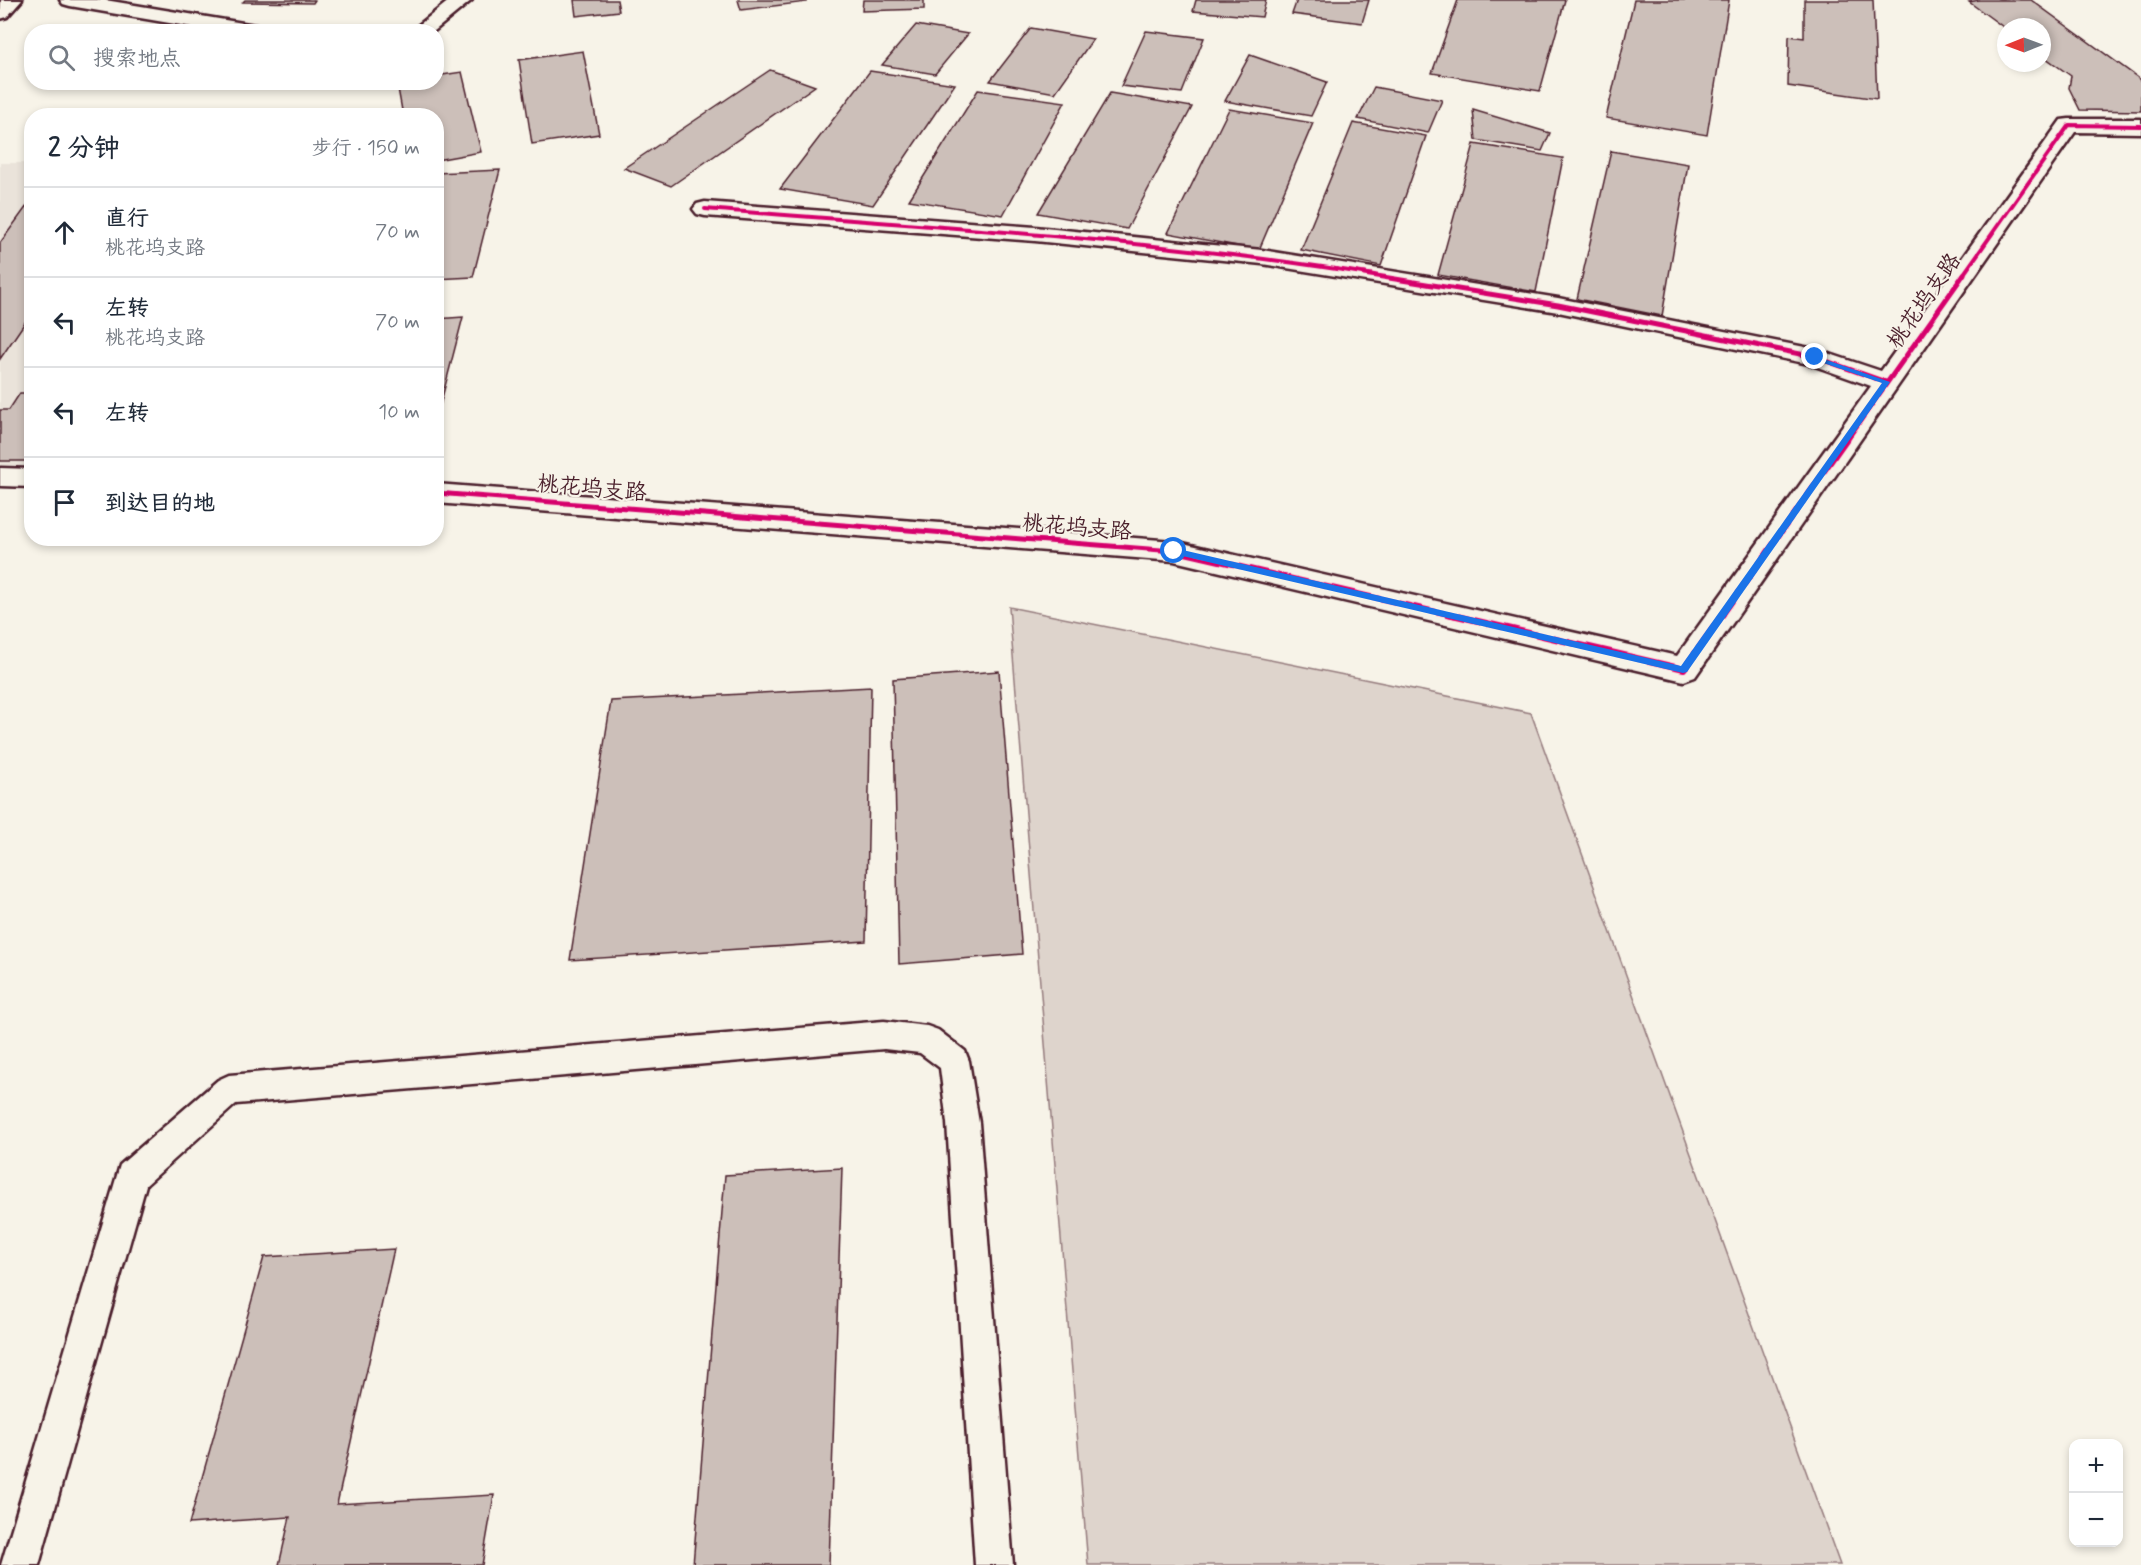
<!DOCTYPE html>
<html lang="zh">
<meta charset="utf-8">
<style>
:root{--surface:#fff;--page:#f6f6f7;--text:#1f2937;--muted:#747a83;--line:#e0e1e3}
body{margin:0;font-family:Mynerve,"LXGW WenKai TC",sans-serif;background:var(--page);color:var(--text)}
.controls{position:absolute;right:18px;bottom:18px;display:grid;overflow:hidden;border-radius:12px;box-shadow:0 3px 9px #0003}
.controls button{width:54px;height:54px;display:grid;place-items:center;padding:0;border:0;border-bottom:2px solid var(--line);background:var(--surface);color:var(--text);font:30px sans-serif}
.compass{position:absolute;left:1997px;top:18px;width:54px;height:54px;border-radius:50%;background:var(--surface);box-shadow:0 3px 9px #0003;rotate:269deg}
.stop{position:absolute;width:18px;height:18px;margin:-14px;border:4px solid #1a73e8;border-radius:50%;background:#fff}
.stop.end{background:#1a73e8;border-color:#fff;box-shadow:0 2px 6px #0008}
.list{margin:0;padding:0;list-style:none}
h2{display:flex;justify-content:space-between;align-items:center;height:78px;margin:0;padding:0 24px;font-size:26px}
h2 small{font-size:20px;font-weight:400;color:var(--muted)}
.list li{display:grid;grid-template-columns:39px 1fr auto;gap:18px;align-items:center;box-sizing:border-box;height:90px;padding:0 24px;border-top:2px solid var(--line)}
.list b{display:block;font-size:22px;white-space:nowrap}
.list p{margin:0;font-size:20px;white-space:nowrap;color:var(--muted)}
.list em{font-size:20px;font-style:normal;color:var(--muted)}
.icon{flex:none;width:33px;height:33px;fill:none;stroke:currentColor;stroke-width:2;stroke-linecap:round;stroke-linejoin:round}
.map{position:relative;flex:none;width:2141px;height:1565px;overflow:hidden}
.search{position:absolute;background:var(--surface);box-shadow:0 3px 9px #0003;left:24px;top:24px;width:420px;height:66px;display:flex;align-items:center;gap:15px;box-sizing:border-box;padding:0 21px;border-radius:24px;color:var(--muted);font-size:22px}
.panel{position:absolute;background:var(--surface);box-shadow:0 3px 9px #0003;left:24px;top:108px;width:420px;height:438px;border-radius:24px}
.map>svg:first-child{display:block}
.built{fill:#eae3da}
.green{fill:#ded4cc;stroke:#947a7c;stroke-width:1.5}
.building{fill:#ccbfb9;stroke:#4a1f2b;stroke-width:1.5}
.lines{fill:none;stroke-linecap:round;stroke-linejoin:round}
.service-casing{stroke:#4a1f2b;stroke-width:5}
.minor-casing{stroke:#4a1f2b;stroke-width:5}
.tertiary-casing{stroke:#4a1f2b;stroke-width:5}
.service{fill:#f7f3e8;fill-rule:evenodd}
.minor{fill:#f7f3e8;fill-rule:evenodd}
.tertiary{fill:#f7f3e8;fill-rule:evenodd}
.cycleway-far2-casing{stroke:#f7f3e8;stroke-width:6}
.cycleway-far1-casing{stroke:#f7f3e8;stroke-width:8}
.cycleway-casing{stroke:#f7f3e8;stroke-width:10}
.cycleway-far2{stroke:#d6006c;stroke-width:4}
.cycleway-far1{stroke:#d6006c;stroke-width:5}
.cycleway{stroke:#d6006c;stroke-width:6}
.route{fill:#1a73e8}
.labels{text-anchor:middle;stroke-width:4.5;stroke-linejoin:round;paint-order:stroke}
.street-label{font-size:22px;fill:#4a1f2b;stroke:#f7f3e8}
</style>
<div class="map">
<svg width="2141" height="1565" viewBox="0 0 2141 1565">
<rect width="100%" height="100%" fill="#f7f3e8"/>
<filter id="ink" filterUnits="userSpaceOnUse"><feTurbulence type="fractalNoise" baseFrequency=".0167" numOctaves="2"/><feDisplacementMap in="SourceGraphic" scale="12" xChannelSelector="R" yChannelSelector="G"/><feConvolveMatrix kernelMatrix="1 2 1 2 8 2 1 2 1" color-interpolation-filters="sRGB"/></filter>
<g filter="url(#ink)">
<rect class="built" x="0" y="163" width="31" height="308"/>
<path class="green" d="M1009,607L1531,713L1840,1565H1088Z"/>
<g class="building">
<path d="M245,0H315L313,3L243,2Z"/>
<path d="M574,0H617L619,11L576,16Z"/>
<path d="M738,0H806L807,2L741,10Z"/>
<path d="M863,0H924V9L862,11Z"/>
<path d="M1196,0H1266L1262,17L1193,11Z"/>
<path d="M1297,0H1369L1362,23L1292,14Z"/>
<path d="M1458,0H1565L1540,91L1432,73Z"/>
<path d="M1634,0H1729L1707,135L1606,118Z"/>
<path d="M1804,0H1873L1877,99L1788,86L1789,36L1804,38Z"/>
<path d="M1979,0H2031L2141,80V111L2080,110L2069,88L2071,76L2042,55V27L2006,29L1969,2Z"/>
<path d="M916,25L968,34L935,74L882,65Z"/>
<path d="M1031,28L1093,39L1055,93L990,81Z"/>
<path d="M1146,31L1204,38L1182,93L1121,86Z"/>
<path d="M583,51L599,134L532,144L519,60Z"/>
<path d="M1250,55L1327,82L1311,116L1225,101Z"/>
<path d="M770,70L815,86L671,186L624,168Z"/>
<path d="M870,71L955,84L873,205L780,189Z"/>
<path d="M462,72L481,152L436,160V116H403L397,83L436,82V76Z"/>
<path d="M1374,87L1442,100L1428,133L1358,119Z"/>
<path d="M978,90L1065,102L1003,215L909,200Z"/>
<path d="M1110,93L1192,107L1127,229L1038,213Z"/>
<path d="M1229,109L1313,123L1259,250L1168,233Z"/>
<path d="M1473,110L1550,133L1542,151L1476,140Z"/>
<path d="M1353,123L1426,136L1381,266L1301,250Z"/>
<path d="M1474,144L1563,158L1536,292L1438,275Z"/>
<path d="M1611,151L1688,164L1662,316L1577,299Z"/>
<path d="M500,170L473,277L436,279V173Z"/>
<path d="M32,199V312L0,359V243Z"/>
<path d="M463,317L436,421V319Z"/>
<path d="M20,393H32V461H0V410H9Z"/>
<path d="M999,671L1022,954L899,964L893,679Z"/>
<path d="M871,687L866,941L570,960L611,701Z"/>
<path d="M842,1168L829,1565H693L725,1175Z"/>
<path d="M394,1249L337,1504L494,1495L482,1565H279L290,1517L189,1524L264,1257Z"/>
</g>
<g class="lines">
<defs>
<path id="service" d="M884,1021L927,1026L938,1030L965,1051L969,1061L979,1123L1013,1565H975L947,1123L940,1068L920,1053L884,1049L236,1104L146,1185L39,1565H1L120,1165L218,1080L229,1075Z"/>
<g id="minor">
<path d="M60,0H105L261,26L268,28L271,32H222L70,6L63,4Z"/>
<path d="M450,0H472L433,32H410Z"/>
<path d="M2069,119H2141V133L2075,132L1695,677L1684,681L1174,561L436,503V484L1174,541L1677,656L1871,386L1809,364L1558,312L1262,264L1035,241L705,216L697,214L693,209L697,204L705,202L1035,227L1262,250L1558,298L1815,349L1881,371L2061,120Z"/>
<path d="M0,468L32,469V487L0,486Z"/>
</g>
<path id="tertiary" d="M1,0H22L7,17L0,19Z"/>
</defs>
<use href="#service" class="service-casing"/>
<use href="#minor" class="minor-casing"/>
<use href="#tertiary" class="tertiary-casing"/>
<use href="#service" class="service"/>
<use href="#minor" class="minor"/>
<use href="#tertiary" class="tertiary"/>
<defs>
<g id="cycleway-far2">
<path d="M705,209C928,226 1152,239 1374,275"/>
<path d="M1963,275L2069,125L2141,126"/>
</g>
<g id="cycleway-far1">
<path d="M1364,274L1558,305L1815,357L1886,382"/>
<path d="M436,493L1174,551L1455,616"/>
<path d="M1722,616L1964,274"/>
</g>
<path id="cycleway" d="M1448,614L1684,669L1723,614"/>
</defs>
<use href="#cycleway-far2" class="cycleway-far2-casing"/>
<use href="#cycleway-far1" class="cycleway-far1-casing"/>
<use href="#cycleway" class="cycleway-casing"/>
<use href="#cycleway-far2" class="cycleway-far2"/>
<use href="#cycleway-far1" class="cycleway-far1"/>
<use href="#cycleway" class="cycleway"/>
</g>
</g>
<path class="route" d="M1812,355L1890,382L1687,672L1683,673L1174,554L1170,551L1174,548L1681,666L1882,383L1812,359Z"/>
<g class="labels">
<g class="street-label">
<text transform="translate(1923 300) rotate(-55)" y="8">桃花坞支路</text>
<text transform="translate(592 487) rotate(5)" y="8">桃花坞支路</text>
<text transform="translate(1077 526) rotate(5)" y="8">桃花坞支路</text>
</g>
</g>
</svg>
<div class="controls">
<button>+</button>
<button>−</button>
</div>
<svg class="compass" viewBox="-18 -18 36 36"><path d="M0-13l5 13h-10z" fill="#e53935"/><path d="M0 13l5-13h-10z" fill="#747a83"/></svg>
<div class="stop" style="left:1174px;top:551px"></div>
<div class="stop end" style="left:1815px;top:357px"></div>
<div class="search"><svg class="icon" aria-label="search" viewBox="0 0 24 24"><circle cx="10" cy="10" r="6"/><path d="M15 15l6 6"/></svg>搜索地点</div>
<section class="panel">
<h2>2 分钟<small>步行 · 150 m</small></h2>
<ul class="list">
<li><svg class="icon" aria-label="ahead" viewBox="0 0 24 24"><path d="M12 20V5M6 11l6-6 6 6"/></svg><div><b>直行</b><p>桃花坞支路</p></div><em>70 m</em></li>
<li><svg class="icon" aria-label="left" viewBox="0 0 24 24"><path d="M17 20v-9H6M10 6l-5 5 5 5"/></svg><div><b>左转</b><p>桃花坞支路</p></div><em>70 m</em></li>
<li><svg class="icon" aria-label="left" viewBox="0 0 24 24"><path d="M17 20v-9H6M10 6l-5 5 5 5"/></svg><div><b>左转</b></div><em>10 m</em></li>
<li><svg class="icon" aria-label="arrive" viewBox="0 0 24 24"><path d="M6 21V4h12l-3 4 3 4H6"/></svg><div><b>到达目的地</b></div></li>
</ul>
</section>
</div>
